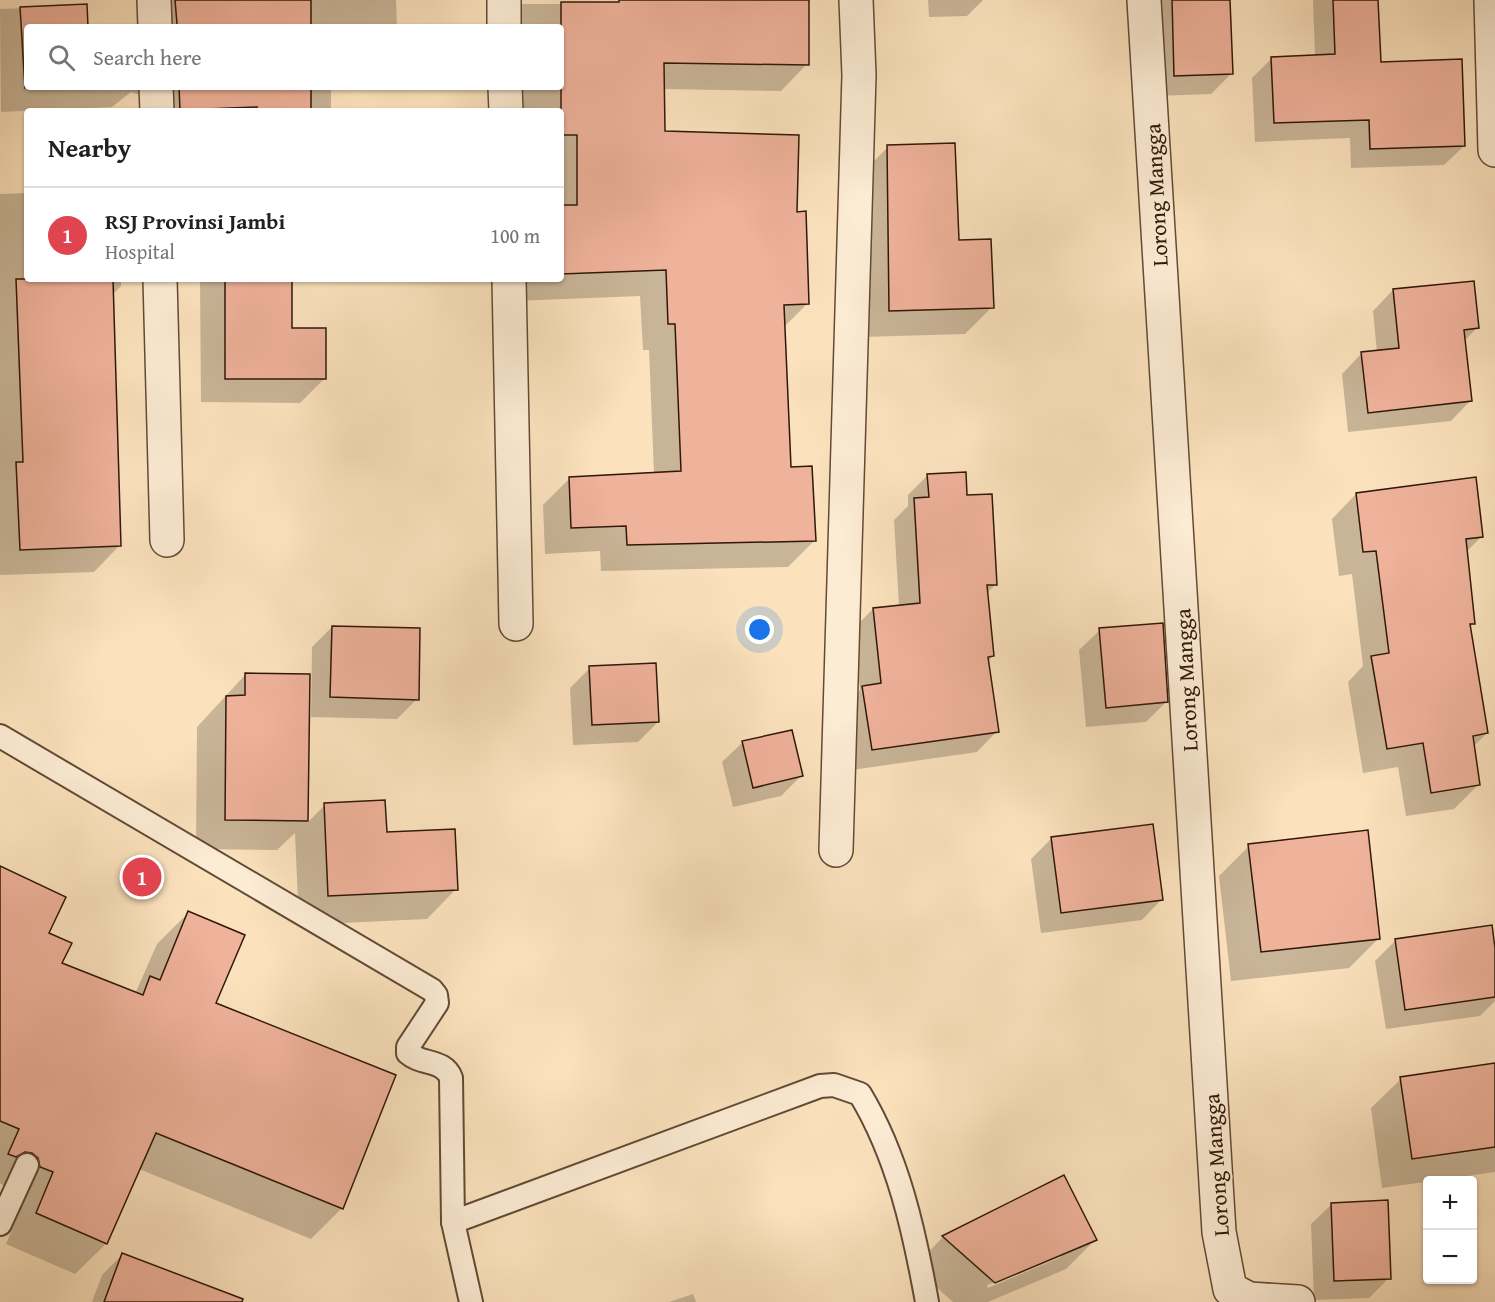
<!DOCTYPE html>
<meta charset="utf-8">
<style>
:root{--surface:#fff;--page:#f6f6f6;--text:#202124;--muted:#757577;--line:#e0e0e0;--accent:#8f2418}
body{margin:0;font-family:"Gentium Book Plus",serif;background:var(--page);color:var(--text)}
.controls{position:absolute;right:18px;bottom:18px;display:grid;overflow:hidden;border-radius:6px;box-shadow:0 2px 4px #0004}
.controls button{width:54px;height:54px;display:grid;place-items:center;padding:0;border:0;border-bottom:2px solid var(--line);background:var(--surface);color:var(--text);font:30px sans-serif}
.you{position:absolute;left:760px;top:630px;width:21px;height:21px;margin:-15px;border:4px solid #fff;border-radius:50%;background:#1a73e8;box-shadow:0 0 0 9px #1a73e833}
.badge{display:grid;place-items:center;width:39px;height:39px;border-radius:50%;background:var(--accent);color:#fff;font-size:20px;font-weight:700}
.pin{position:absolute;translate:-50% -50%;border:3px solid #fff;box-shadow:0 2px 6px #0006}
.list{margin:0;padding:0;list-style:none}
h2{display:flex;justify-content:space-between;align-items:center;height:78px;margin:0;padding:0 24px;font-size:26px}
h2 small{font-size:20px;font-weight:400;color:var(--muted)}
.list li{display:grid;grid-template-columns:39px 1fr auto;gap:18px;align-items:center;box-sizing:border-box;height:96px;padding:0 24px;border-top:2px solid var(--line)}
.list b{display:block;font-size:22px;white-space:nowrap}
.list p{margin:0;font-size:20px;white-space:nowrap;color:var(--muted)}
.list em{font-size:20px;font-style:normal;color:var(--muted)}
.icon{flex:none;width:33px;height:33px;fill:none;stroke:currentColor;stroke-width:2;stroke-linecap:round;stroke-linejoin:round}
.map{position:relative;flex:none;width:1495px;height:1302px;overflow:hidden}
.search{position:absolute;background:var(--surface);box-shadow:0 2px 4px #0004;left:24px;top:24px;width:540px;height:66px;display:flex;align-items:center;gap:15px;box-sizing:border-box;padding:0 21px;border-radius:6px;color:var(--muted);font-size:22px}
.panel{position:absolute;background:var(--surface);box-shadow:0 2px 4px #0004;left:24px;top:108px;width:540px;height:174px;border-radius:6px}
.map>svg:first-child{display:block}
.shadow{fill:#0003;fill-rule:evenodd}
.building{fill:#efb29b;stroke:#301708;stroke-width:1.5}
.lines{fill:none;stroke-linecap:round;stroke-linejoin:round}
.service-casing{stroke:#634a35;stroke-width:26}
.minor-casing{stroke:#634a35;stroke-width:36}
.service{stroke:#fcecd4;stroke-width:22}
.minor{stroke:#fcecd4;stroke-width:33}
.labels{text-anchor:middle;stroke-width:4.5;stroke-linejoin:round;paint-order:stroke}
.street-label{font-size:22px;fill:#301708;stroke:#fcecd4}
</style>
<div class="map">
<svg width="1495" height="1302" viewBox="0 0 1495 1302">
<rect width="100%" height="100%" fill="#fbe2bd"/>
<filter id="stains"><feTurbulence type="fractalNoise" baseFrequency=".00333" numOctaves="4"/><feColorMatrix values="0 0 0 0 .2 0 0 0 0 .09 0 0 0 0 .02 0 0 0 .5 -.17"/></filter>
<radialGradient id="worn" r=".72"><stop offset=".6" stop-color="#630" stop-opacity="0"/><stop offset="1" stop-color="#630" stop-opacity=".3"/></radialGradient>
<g class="shadow">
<path d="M158,0H396L397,27H152Z"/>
<path d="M619,0H807V64L781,91L663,89V133L796,213L807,304L784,327L789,469L814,541L788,567L601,571L600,551L545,554L543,505L569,479L654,474L649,350H643L640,296L513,301L512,279H561V111H515L489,87H561V27H500L523,4H615Z"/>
<path d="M928,0H983L967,16L929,17Z"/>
<path d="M1151,0H1228L1231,74L1211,94L1155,96Z"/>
<path d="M1313,0H1376L1379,64L1464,146L1444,165L1351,168L1350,138L1255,142L1252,78L1272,58L1315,56Z"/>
<path d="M85,6L86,27H27V87H376L331,90V111H155L141,95L131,92L112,107L1,112L0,9Z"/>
<path d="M888,147L958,242L992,307L965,334L863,337L861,174Z"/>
<path d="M27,193V279H121V286L112,295L120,545L94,572L0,575V194Z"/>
<path d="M200,279H290L291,330L325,378L300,403L201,402Z"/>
<path d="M1393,290L1477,328L1464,341L1471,400L1451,421L1348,432L1342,374L1362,353L1377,352L1373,311Z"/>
<path d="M928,475L966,497L996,584L987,593L993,656L987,662L997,731L977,752L852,770L843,708L860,690L853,629L873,609L899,606L894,520L908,506V495Z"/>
<path d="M1356,494L1481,537L1466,552L1474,623L1469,628L1487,733L1473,747L1479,784L1454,809L1406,816L1398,767L1363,773L1348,682L1363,666L1352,574L1339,576L1332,519Z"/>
<path d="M332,627L417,699L397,719L311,717L312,647Z"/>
<path d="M1100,630L1166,702L1146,722L1086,727L1079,650Z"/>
<path d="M590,668L658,722L638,742L573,745L570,688Z"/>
<path d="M246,674L308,676L307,823L325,805L386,834L456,889L427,919L299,925L295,833L277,850L196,849L197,727Z"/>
<path d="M743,742L801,776L781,796L733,807L722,762Z"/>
<path d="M1052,838L1162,899L1142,920L1041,933L1031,859Z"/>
<path d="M1249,846L1378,939L1349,968L1231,981L1219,876Z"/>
<path d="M0,868L47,933L60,964L135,994L157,944L188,913L214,1004L342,1208L311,1239L139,1169L106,1244L75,1274L6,1244L23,1203L10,1198L8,1189L0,1183Z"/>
<path d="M1396,940L1495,959V1001L1480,1016L1386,1029L1375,961Z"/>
<path d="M1495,1065V1172L1382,1188L1371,1108L1401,1079Z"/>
<path d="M1064,1177L1095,1240L1066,1269L988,1302H953L914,1267L943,1237ZM1061,1254V1257L988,1288L987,1285Z"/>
<path d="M1332,1204L1389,1278L1369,1298L1314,1300L1311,1224Z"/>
<path d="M123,1254L172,1302H92L102,1275Z"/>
<path d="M693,1294L696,1302H669Z"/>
</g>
<g class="building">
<path d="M175,0H311V27H174L177,24Z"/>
<path d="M619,0H809V65L664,63L665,131L799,135L797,212L806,211L809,304L784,305L791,467L812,466L816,541L627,545L626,526L571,528L569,477L681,471L675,324H668L666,270L561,274V205H577V135H561V2H619Z"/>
<path d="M1172,0H1230L1233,74L1174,76Z"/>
<path d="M1333,0H1378L1381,62L1462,59L1465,146L1370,149L1369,120L1274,123L1271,57L1335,54Z"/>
<path d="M87,4L88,27H27V87H52L25,88L20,7Z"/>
<path d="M179,87H311V111H257V107L180,110Z"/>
<path d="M955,143L959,240L991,239L994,308L889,311L887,145Z"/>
<path d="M16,279H113L121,546L20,550L16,462H23Z"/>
<path d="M225,279H292V328H326V379H225Z"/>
<path d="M1474,281L1479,328L1464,330L1472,401L1368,413L1361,352L1399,348L1393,289Z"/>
<path d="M966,472L967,495L992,494L997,585H987L994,656L988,657L999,732L872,750L862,686L881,683L873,608L920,603L914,498L929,497L927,474Z"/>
<path d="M1476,477L1483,537L1466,539L1475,624H1470L1488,733L1473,736L1480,785L1431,793L1423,743L1387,749L1371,656L1389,653L1376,551L1363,552L1356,493Z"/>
<path d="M1163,623L1168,702L1106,708L1099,628Z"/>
<path d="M332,626L420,628L419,700L330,697Z"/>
<path d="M656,663L659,722L592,725L589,666Z"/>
<path d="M245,673L310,674L308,821L225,820L226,696L245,695Z"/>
<path d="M792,730L803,776L753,788L742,741Z"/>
<path d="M385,800L387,832L455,829L458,890L328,896L324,803Z"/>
<path d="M1153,824L1163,900L1061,913L1051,837Z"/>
<path d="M1368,830L1380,939L1261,952L1248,844Z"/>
<path d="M0,866L66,897L49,933L72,943L62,963L143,995L150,976L160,980L188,911L245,935L216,1003L396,1075L343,1209L156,1133L107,1244L36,1213L53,1172L40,1167L38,1158L32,1153L25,1152L16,1157L8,1154L19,1129L0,1121Z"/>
<path d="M1492,925L1495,948V997L1405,1010L1395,939Z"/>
<path d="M1495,1063V1147L1412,1159L1400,1077Z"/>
<path d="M1064,1175L1097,1240L995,1283L942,1236Z"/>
<path d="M1388,1200L1391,1279L1334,1281L1331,1203Z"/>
<path d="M122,1253L243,1299L242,1302H104Z"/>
</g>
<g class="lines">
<defs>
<g id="service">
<path d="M0,736L432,990L436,995L437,1003L408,1047V1053C421,1065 444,1059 451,1078L453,1222"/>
<path d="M0,1224L27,1165"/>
<path d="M471,1302L453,1222L820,1086L834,1085L860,1094C898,1157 914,1230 927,1302"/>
</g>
<g id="minor">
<path d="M154,0L155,27"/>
<path d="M504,0V27"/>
<path d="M1144,0L1219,1232L1230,1289L1249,1299L1298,1302"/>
<path d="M1491,0L1495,150"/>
<path d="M156,87L157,111"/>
<path d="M505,87L506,111"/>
<path d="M160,279L167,540"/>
<path d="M509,279L516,624"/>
<path d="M836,850L859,75L856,0"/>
</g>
</defs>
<use href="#service" class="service-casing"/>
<use href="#minor" class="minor-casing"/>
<use href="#service" class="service"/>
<use href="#minor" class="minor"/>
</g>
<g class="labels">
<g class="street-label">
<text transform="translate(1156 195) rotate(-93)" y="8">Lorong Mangga</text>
<text transform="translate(1186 680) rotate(-93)" y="8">Lorong Mangga</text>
<text transform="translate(1216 1165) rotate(-94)" y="8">Lorong Mangga</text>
</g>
</g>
<rect width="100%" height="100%" filter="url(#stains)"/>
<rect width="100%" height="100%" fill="url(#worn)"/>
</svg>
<div class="controls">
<button>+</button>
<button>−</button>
</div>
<div class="you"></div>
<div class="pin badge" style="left:142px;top:877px;background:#e0444e">1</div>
<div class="search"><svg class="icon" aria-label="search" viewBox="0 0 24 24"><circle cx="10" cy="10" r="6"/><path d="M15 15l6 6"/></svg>Search here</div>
<section class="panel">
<h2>Nearby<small></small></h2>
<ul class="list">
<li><span class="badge" style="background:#e0444e">1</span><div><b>RSJ Provinsi Jambi</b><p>Hospital</p></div><em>100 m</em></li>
</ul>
</section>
</div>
